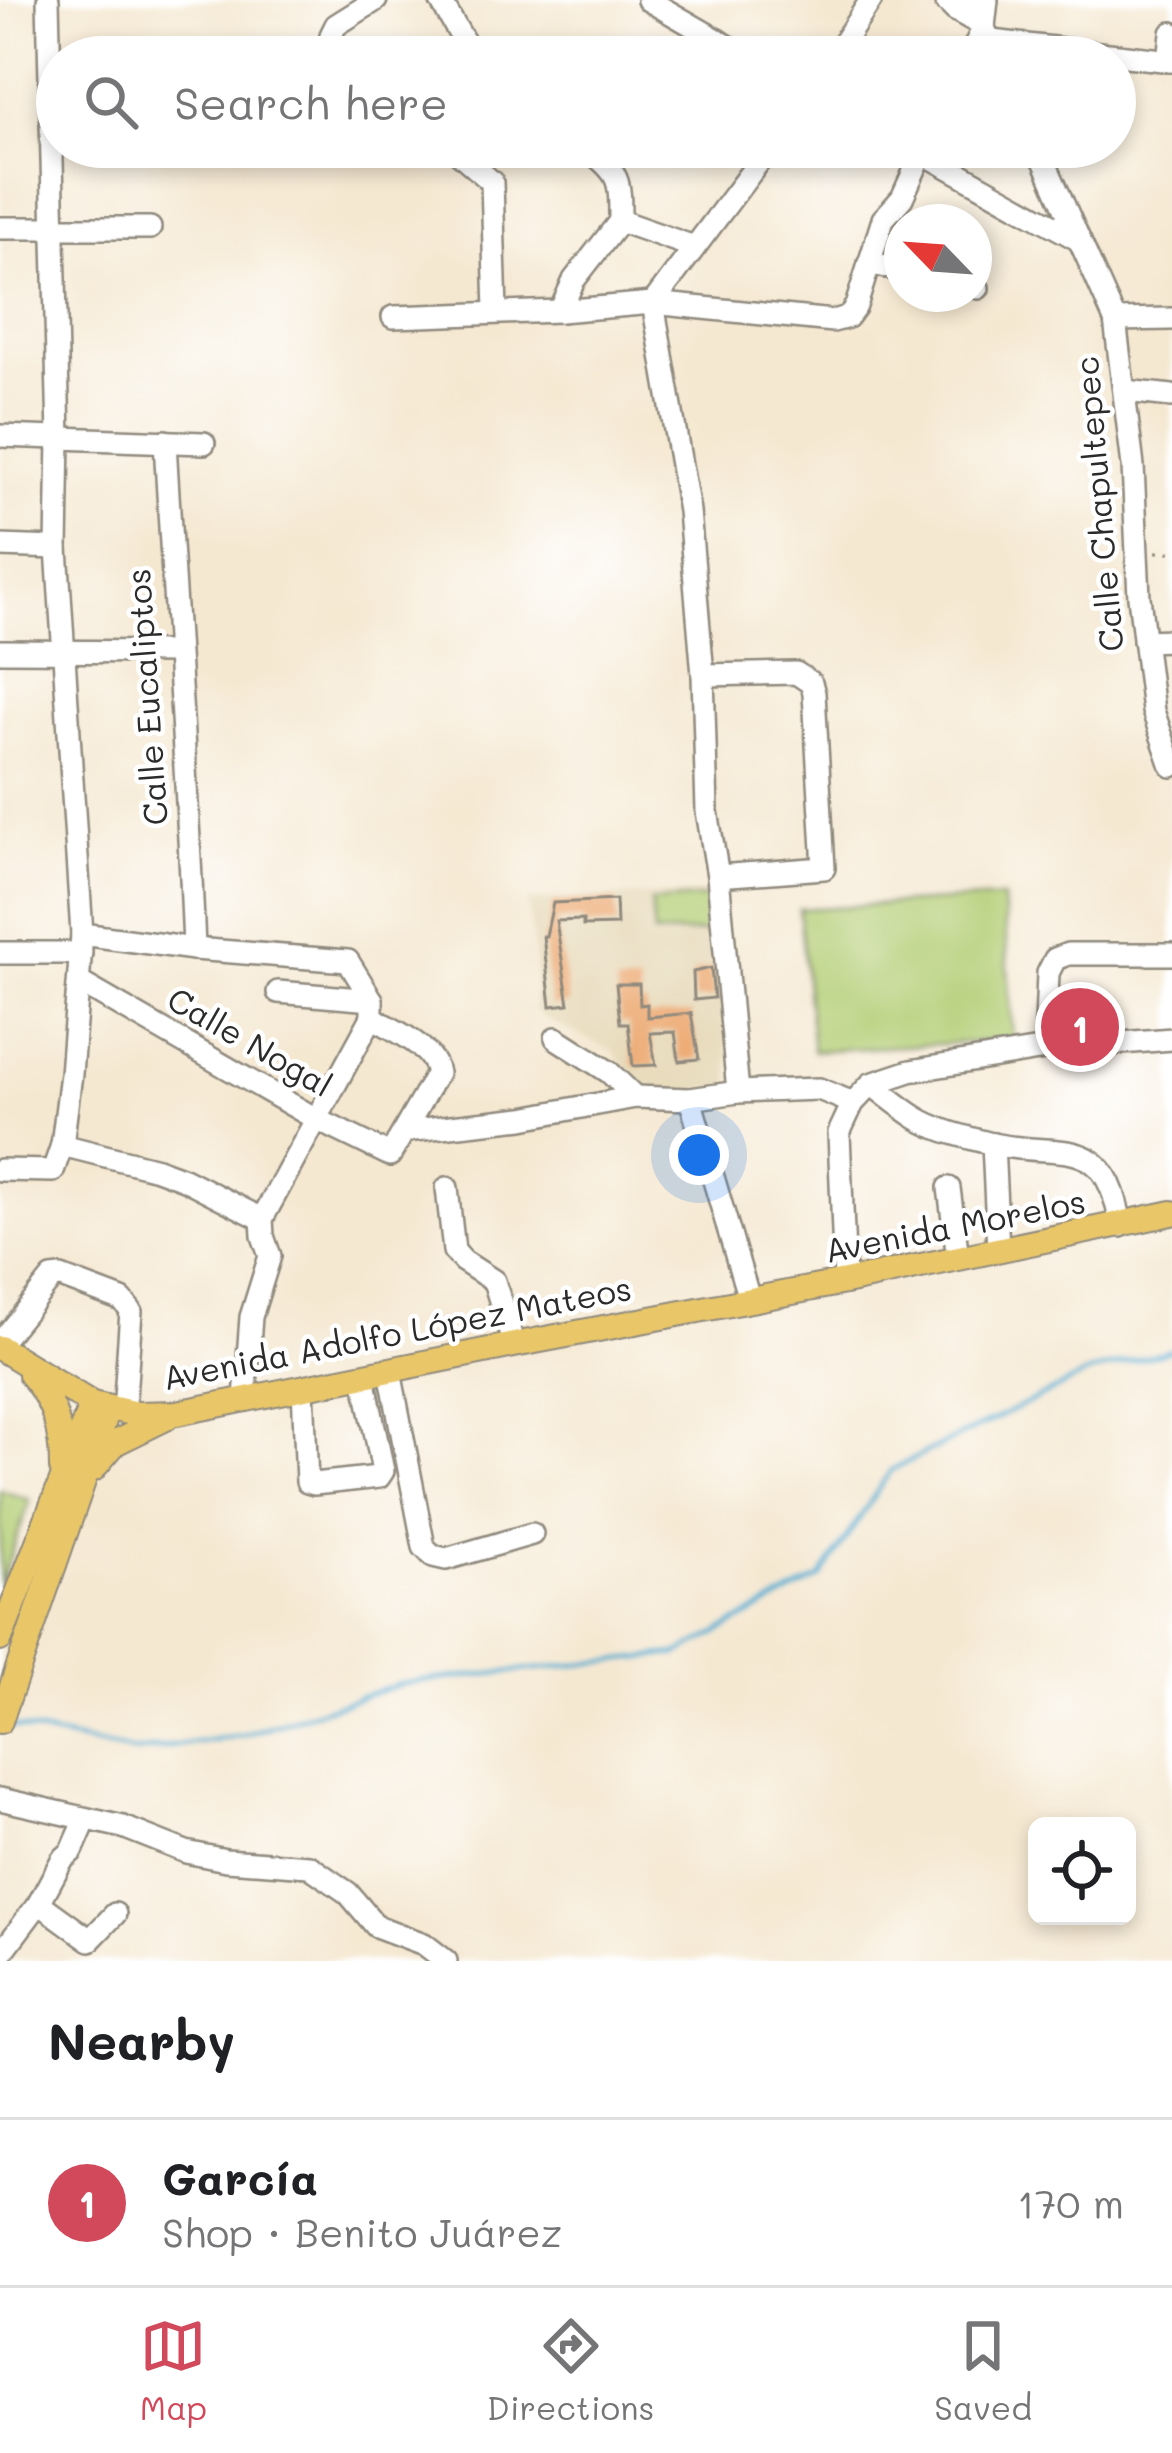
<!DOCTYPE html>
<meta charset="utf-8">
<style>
:root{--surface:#fff;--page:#f6f6f6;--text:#202124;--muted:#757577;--line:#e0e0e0;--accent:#d1495b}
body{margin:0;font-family:Mali,sans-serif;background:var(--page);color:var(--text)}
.controls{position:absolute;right:36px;bottom:36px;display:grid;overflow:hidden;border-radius:18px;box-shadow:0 6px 18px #0003}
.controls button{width:108px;height:108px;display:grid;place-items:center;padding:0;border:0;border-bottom:3px solid var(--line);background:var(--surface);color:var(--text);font:60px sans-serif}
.compass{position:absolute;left:884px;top:204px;width:108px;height:108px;border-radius:50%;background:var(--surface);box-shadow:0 6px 18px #0003;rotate:295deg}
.you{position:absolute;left:699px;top:1155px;width:42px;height:42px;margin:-30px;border:9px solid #fff;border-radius:50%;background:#1a73e8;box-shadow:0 0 0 18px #1a73e833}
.badge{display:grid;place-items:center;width:78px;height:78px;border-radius:50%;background:var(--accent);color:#fff;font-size:39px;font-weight:700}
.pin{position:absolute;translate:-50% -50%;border:6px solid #fff;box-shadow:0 3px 12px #0006}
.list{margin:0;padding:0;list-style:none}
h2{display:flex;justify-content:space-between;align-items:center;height:156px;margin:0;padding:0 48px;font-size:51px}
h2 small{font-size:39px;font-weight:400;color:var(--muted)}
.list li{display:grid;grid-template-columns:78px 1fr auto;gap:36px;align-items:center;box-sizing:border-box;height:168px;padding:0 48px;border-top:3px solid var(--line)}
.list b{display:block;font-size:45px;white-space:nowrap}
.list p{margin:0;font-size:39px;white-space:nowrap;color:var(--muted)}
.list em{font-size:39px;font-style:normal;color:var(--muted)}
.icon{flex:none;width:66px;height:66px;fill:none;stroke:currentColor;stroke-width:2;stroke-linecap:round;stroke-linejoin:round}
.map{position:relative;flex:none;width:1172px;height:1961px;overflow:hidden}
.search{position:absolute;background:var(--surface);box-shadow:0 6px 18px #0003;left:36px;right:36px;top:36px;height:132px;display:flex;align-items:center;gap:30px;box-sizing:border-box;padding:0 42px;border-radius:66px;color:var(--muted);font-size:45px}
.sheet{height:324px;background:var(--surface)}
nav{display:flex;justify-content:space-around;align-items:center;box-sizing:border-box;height:168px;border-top:3px solid var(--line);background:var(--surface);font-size:33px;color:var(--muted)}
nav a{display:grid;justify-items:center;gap:6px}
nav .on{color:var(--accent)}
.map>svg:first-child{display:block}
.built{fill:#e7daba}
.green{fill:#b3ce74;stroke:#6f7c50;stroke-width:3}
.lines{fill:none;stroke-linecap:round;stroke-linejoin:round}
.stream{stroke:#54aed1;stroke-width:4.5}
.building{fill:#edab74}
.minor-casing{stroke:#908a7e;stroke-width:26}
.major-casing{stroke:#908a7e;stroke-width:28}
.path{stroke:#908a7e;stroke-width:3;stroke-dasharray:3 9;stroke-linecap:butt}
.minor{stroke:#fff;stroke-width:21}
.major{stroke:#e9c769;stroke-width:24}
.labels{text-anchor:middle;stroke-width:9;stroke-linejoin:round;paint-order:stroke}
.street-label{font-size:33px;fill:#2b2b2b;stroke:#fff}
</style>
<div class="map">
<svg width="1172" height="1961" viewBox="0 0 1172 1961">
<rect width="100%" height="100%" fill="#fff"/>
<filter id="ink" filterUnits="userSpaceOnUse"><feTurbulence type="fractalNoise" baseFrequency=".00833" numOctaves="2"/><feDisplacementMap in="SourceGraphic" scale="24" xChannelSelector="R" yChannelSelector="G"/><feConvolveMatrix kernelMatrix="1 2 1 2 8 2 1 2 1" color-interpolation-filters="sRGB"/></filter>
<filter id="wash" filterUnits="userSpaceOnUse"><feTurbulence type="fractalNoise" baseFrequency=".004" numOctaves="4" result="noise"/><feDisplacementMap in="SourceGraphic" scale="48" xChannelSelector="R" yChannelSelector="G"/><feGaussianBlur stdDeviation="2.7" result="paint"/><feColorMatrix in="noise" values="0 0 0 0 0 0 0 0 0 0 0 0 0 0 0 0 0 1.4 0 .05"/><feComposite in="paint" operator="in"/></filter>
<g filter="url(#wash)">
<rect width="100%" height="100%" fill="#f5e8d1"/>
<path class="built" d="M713,892L731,1087L646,1095L613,1051L551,1022L534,1010L536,970L528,901Z"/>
<g class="green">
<path d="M711,897L714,932L654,934L651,902Z"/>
<path d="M1003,898L1013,1040L813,1051L799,909Z"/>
<path d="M0,1490L30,1500L1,1583H0Z"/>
</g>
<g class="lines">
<path class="stream" d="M10,1726L134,1752L243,1735L404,1683L678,1654L821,1577L891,1470L1089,1373L1172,1350"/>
</g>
<g id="blocks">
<g class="building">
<path d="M616,900L617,925L583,926V920L556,921L569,1004L551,1006L543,936H546L553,903Z"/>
<path d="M711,968L714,998L694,1000L693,972Z"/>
<path d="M616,984H639L640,1005L647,1004V1017L691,1013L699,1059L679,1061L675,1032L650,1033L656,1065L633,1066L628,1023H620Z"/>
<path d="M1093,1018L1094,1030L1067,1032V1019Z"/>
</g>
</g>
</g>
<g filter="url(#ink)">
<use href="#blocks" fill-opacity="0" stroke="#908a7e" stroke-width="3"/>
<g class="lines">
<defs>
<g id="minor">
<path d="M440,0L466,45L480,57"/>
<path d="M648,0L747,57"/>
<path d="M945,0L955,10L984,26"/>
<path d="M970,0L998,57"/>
<path d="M991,41L1172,61"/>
<path d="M348,57L334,44L331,35L336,25L376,0"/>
<path d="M834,57L871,0"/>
<path d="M969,57L984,27L987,0"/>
<path d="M1169,61L1172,33"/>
<path d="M452,147L492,182L496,312"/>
<path d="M586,147C620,176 620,176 620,221L694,247"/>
<path d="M912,147L1079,240"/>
<path d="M1038,147L1115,320L1133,466L1139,597L1153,711L1172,766"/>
<path d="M0,228H150"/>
<path d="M869,263L902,271"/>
<path d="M974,287L978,288"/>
<path d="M560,311L574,280L620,221"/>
<path d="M393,317L560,311L653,303L833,321L848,317L856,306L883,219L902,198L925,147"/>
<path d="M1115,320L1172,319"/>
<path d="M1125,391L1172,396"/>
<path d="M0,436L204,443"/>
<path d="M165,441C174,610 188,779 194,949"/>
<path d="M0,546L57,548"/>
<path d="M1144,641L1172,640"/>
<path d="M0,651L176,652"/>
<path d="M703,675L796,673L811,683L814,693L824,868L718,876"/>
<path d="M82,934L194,949L348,961L372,1000V1017L262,1219L263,1236L270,1256L251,1317L245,1399"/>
<path d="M0,953H81"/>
<path d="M79,982L316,1119L390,1155L437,1073C432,1045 394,1031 372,1017"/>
<path d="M278,992L372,1000"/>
<path d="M556,1038L609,1072L635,1097"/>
<path d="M1045,1049L1048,973L1055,959L1068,954H1172"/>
<path d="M871,1084C886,1095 901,1108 917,1118C936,1130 966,1137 988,1143C1060,1161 1105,1126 1121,1226"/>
<path d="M738,1092L718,876L707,811L703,675L689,511L653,303L770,147"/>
<path d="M690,1099L749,1299"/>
<path d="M406,1131L523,1118L635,1097L690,1099L738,1092L819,1089L853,1103"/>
<path d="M993,1144L998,1249"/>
<path d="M62,1145L157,1169L184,1179L262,1219"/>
<path d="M0,1170L53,1171L62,1145L71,1074L82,934L57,548L59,438L48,0"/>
<path d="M447,1188L454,1251L463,1261L494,1281L514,1345"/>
<path d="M949,1188L958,1258"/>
<path d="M845,1282L839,1133L853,1103L871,1084L910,1071L1045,1049L1172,1039"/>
<path d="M0,1343L52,1278L61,1277L122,1300L131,1311L124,1412"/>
<path d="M390,1371L424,1547L433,1556L446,1559L532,1534"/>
<path d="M303,1388L307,1482L314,1484L379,1477L383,1471L364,1377"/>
<path d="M0,1799L123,1827L186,1852L226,1860L309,1866L348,1893L376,1926L424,1944L446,1961"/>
<path d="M39,1903L90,1940L115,1914"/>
<path d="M0,1955L39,1903L62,1860L72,1851L86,1819"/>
</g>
<g id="major">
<path d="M0,1348L92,1404L137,1414L177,1413L514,1345L845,1282L1172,1213"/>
<path d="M30,1374C55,1403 62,1430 62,1468"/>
<path d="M93,1469L115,1443L166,1418"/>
<path d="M0,1639L92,1404"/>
<path d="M0,1721L108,1409"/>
</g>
</defs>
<use href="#minor" class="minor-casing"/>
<use href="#major" class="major-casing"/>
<path class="path" d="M1156,552H1172"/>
<use href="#minor" class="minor"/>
<use href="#major" class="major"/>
</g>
</g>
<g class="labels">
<g class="street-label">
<text transform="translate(1099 504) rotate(-95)" y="12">Calle Chapultepec</text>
<text transform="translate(147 697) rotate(-94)" y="12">Calle Eucaliptos</text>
<text transform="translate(250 1042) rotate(30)" y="12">Calle Nogal</text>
<text transform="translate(955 1226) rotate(-11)" y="12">Avenida Morelos</text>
<text transform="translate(397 1333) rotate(-11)" y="12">Avenida Adolfo López Mateos</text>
</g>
</g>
</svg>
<div class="controls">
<button><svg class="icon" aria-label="locate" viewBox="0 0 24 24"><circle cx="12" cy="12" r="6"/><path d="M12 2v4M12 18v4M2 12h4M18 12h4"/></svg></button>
</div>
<svg class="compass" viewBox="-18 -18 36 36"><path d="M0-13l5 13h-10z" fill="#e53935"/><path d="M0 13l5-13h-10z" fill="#757577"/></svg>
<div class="you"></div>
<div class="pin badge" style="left:1080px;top:1027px">1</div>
<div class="search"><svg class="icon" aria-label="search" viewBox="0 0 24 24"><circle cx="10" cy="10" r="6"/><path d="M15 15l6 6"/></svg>Search here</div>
</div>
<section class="sheet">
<h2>Nearby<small></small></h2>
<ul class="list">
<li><span class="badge">1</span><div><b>García</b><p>Shop · Benito Juárez</p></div><em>170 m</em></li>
</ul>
</section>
<nav>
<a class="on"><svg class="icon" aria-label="map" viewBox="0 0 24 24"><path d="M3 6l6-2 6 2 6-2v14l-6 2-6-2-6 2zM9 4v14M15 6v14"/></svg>Map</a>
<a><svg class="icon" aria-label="directions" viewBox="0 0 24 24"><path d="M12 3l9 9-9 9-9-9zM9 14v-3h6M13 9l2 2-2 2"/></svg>Directions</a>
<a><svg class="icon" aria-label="saved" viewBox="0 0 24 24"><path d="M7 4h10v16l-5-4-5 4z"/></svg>Saved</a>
</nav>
